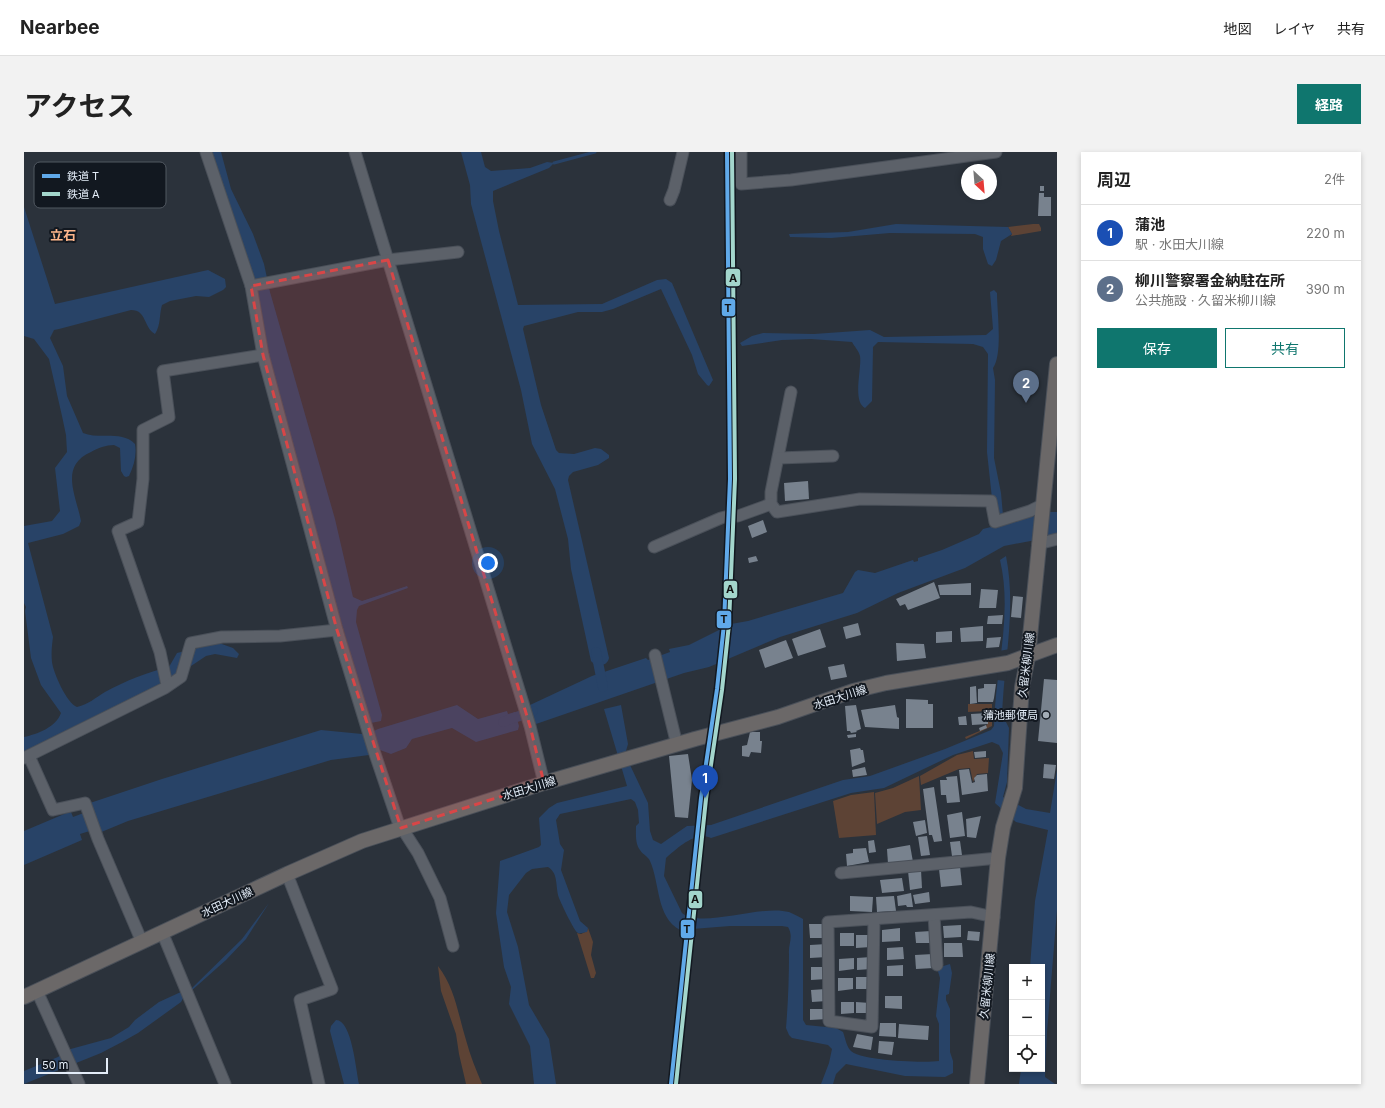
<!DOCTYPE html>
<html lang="ja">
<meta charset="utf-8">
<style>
:root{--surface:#fff;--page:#f2f2f2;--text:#222;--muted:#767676;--line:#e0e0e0;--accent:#0f766e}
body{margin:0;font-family:Inter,"Noto Sans JP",sans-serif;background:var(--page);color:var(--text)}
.controls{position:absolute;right:12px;bottom:12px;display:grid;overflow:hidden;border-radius:0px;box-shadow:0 2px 6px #0003}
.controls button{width:36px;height:36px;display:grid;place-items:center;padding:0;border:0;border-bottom:1px solid var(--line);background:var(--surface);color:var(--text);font:20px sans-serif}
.compass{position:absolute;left:937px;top:12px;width:36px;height:36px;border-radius:50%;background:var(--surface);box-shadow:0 2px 6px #0003;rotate:154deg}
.scale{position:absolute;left:12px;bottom:10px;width:72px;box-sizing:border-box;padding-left:4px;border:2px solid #e4edf8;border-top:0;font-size:11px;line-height:14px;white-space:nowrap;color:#e4edf8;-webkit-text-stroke:3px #121820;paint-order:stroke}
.you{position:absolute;left:464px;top:411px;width:14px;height:14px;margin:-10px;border:3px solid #fff;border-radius:50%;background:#1a73e8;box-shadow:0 0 0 6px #1a73e833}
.badge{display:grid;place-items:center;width:26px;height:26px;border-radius:50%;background:var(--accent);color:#fff;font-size:13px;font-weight:700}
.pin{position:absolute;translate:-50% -33px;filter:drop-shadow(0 1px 2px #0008)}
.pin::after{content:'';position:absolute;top:21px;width:14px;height:12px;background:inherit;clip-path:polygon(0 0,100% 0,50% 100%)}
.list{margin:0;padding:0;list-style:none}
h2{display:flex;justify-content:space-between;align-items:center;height:52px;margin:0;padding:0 16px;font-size:17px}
h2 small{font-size:13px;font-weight:400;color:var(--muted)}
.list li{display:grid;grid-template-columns:26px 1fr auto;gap:12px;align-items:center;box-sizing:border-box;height:56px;padding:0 16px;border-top:1px solid var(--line)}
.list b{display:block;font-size:15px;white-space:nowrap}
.list p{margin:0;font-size:13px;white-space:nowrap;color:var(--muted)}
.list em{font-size:13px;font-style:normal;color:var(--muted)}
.actions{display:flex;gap:8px;padding:12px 16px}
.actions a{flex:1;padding:9px 0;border:1px solid var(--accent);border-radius:0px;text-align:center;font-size:14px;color:var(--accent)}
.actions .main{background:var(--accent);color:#fff}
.icon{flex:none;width:22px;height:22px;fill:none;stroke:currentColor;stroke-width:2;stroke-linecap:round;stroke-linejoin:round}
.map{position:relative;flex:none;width:1033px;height:932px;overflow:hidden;border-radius:0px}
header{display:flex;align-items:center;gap:24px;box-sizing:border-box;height:56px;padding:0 20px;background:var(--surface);border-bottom:1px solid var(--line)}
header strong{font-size:19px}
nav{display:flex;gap:22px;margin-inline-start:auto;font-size:14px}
.intro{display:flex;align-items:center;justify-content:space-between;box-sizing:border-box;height:96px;padding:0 24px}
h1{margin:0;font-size:28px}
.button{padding:10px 18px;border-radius:0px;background:var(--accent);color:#fff;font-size:14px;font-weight:700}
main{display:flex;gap:24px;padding:0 24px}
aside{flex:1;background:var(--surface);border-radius:0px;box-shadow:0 2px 6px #0003}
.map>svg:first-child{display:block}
.green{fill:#5d4335}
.water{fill:#284367}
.pier{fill:#2b323b}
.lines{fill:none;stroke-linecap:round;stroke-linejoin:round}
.stream{stroke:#284367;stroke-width:3}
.canal{stroke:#284367;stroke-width:10}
.building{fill:#78828e}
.minor-casing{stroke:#4a5059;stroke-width:13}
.major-casing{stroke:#4a5059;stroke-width:16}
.minor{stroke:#5c6169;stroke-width:11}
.major{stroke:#6b6868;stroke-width:14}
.rail-1-casing{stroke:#121820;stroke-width:7}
.rail-2-casing{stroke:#121820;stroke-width:7}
.rail-1{stroke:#60a9e9;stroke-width:4}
.rail-2{stroke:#a3d6cc;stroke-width:4}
.marked{fill:#d84647;fill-opacity:0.2;stroke:#d84647;stroke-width:3;stroke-dasharray:8 5;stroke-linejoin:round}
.poi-dot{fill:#a3acb6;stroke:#121820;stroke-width:1.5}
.labels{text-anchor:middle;stroke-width:4;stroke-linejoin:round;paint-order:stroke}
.street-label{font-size:11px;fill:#e4edf8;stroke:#121820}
.poi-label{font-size:11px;fill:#e4edf8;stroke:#121820;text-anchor:end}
.quarter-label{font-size:13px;font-weight:bold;fill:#fdb68b;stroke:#121820}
.key{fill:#121820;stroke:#515861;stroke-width:1}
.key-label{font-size:11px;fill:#e4edf8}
.line-badge{stroke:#121820;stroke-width:1.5}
.pale-badge-label{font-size:11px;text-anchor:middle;font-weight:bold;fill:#111}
</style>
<header>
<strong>Nearbee</strong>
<nav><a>地図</a><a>レイヤ</a><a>共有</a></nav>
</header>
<div class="intro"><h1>アクセス</h1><a class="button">経路</a></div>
<main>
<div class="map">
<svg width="1033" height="932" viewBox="0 0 1033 932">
<rect width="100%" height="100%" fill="#2b323b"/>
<g class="green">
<path d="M1009,72H1015L1017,76V79L987,84L988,82L984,75Z"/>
<path d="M944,552H968V574L942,587L941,585L958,578V575L963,573V559L944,560Z"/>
<path d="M949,599L950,607L965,606L964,621L953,622L949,630L946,616L935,617L897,633L896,624L933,603Z"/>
<path d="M895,624L897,658L881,660L853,672L851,641L869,636Z"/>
<path d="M850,640L852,683L815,686L809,649L827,643Z"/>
<path d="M564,776L569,790L567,803L572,821L570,826H567L553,781L557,782L563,779Z"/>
<path d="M414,814C431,836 434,862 442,888C446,903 452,918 458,932H442L435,902L432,882L417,839Z"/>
</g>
<g class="water">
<path d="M183,0H197L207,37L229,82L240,112L246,140L311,367L329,445L338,449L383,434L384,436L335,454L333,458L332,470L358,563L357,569L347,571C290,381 238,190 183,0Z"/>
<path d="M437,0H457L461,15L467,19L506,16L523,10L530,11L525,16L469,39V49L475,79L494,153L578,152L633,128L642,127L648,131L689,228L685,234L683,233L674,222L668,203L637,137L589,157L578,160H554L500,174L499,177L517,253L532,298L535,301L550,302L571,296L577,297L585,303V306L574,313L549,320L545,324L544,328L585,506C583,514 577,513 571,513L567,509L547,417L544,387L531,337L508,292L497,238L447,52L446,33Z"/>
<path d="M0,55L31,152L184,118L201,127L202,135L199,138L185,145L172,144L146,149L138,153C135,163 137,173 131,182C119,175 123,158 107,158L35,177L30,178L26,186L39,214L43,244L59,281C76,288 97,278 111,292C113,303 110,313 105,324L102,325L100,324L97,319L96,296L90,293C82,293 74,296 67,300C35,314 52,343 57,369L55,374L39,382L4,391L29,485C28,493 27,501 28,510C29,520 43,552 53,555C65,552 71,546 81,540C101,529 124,520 145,515L153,501L195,491L209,496L215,502L213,506L191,502L182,504L146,528L50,575L0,601V585C14,582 32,575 37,561L17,533L7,506L1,459L2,455L0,451V374L28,369L36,359L31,316L43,300L42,283L38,264L25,207L10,187L0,184Z"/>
<path d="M872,72L984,75L988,82L977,89L972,108L968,114L964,112L959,97V85L951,82L866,81L807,86L766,85L765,82L824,80Z"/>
<path d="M970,138L973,141C973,159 979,202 969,216L971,228L970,306L977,341L979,363L970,365L963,300L964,202L959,195L949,192L854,190L849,195L848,249L841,256C828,249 838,217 836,204C835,199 830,194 828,190L787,187L758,188L718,194L716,191L728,184L739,181L790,182L846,178L860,185L962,183L969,177L966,140Z"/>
<path d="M1026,360H1033V384L980,394L941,416L874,441L833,461L756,485L685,515L660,521L512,572L509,570L506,553L568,524L622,506L624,508L646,500L645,497L665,493L707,472L724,469L819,441L831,420L834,418L851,421L889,408L890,410L894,409V406L918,398L955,382L959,377Z"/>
<path d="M982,404C993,459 979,513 978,568L982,570L985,576L983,630L979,645L1002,657L1026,661L1033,618V758L1023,880L1021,925L1031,932H995L997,917H1018V815H1006L1011,749L1024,678L992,670L971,651L979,601L975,593L968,590L929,603L860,636L827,641L687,686C671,679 654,696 642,706L640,724L658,761C678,777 737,752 765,760C770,762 775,765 779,767V868L782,873L812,876L819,880C821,885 822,893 826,898C834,909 900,911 915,909V872L912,864L916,826L913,816L926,812L928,821L925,842L922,843V848L926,857V900L929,909V921L921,925L881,924L822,912L812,922L809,932H797L805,911L808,897L804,893L768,886L765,883L762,876C764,852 765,827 765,802C764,792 770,785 764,775L758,774H706L656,778C632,765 636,731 626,709C624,704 619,703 616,698C611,692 612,681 612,674L615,671L614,658L611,650L607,647L536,662L532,668L536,692L540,698L537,718L556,769L564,776L563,780C560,780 557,782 554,781C550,779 537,751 535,746C531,734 535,722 524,715L508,717L502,721L485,743L483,760L494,795L505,853L525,887L532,932H510L506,894L485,852L487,835L480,815L472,761L476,709L515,695L517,693L515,666L525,656L533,651L603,634L580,557L597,553L604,592L602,599L606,613L624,651L626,679L629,688L637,692L663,674L687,673L819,628L846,624L921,597L967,578L970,574C971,519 989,463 976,408Z"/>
<path d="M433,553L454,567L483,559L484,562L491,560L495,574L494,578L452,590L428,576L388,587L382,596L367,602L356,598L355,596L344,598L345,603L307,608L104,669L75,681L72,677L56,682L58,688L0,713V679L45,660H47L49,665L65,659L66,651L138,627L297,578L338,582L340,585L351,582L350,579L354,577Z"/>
<path d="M245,751L222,787L202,808L166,840L167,837L218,787Z"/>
<path d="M159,839L161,843L157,850L114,881L98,890L77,901L0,932V919L34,905L43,898L87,886L105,875L111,868L135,850Z"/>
<path d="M312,868C328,868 332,919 335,932H320L306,879L307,874Z"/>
</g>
<path class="pier" d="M986,497L982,529L973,528L975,499Z"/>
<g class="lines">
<path class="stream" d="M530,11L571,0"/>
<g class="canal">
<path d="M572,500L579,535"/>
<path d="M479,570L509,559"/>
</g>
</g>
<g class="building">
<rect x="1016" y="34" width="4" height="5"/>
<path d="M1015,41H1020V45H1027V64H1014Z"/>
<path d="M784,329L785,347L761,349L760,331Z"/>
<path d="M739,368L743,380L728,386L724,374Z"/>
<path d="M732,404L734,409L725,411L724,406Z"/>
<path d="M910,430L916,446L884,458L881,452L876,454L872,447Z"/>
<path d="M947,431V443H916L914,433Z"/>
<path d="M957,437L974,438L972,456H955Z"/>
<path d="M989,444L999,445L997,466L987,465Z"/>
<path d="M979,463L978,472H963L964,464Z"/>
<path d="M834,471L837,483L822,487L819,475Z"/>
<path d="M959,474V489L937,490L936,476Z"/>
<path d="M796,477L802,495L774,504L768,487Z"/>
<path d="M928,479V490L912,491V480Z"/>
<path d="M977,485L975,495L962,496L963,486Z"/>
<path d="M762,488L769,506L741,516L735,498Z"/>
<path d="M872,491L900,492L902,506L873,509Z"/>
<path d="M820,512L823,525L807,528L804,515Z"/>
<path d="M1020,527L1033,528V591L1014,589Z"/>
<path d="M960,532H972L970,546L969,550H954V537L960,536Z"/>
<path d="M952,534L953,551L946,552V535Z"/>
<path d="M882,547L904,548V552H909V576H882Z"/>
<path d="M832,553L837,577L832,579L833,580L827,581L826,579H823L821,554Z"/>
<path d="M871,553L873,565L875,566V577L841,575L837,558Z"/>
<path d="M964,561V572L948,573L947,562Z"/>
<path d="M942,564L943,573H935L934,565Z"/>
<path d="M962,573L963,576L956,579L955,576Z"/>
<path d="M726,580H736V589H738L737,601L727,600L725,605L718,604V594L723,593Z"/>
<path d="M832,582V585L824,586L823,583Z"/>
<path d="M836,596L837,598H839L841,610L828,615L826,598Z"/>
<path d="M962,599V605L951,606L950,600Z"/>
<path d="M664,602L668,628L664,666L651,665L645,604Z"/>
<path d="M1020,612L1032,613L1030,627L1019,626Z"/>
<path d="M841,615L843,623L829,625L828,618Z"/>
<path d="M945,617L948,631L951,630L950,626L953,623L963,622L964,639L938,643L935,618Z"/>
<path d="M933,624L936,650L923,651L922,643H917L916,628H923L922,625Z"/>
<path d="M910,635L918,689L910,690L908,683H905L899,637Z"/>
<path d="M938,660L941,684L926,686L923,663Z"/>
<path d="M957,664L952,686L943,685L942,667Z"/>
<path d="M901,668L903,681L892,684L889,670Z"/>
<path d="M903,684L906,703L897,704L894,685Z"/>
<path d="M850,688L852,700L845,701L844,689Z"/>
<path d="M936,689L938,703L928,704L926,690Z"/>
<path d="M886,693L889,710L864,712L863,697Z"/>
<path d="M842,696L845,710L823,714L822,702L829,701V697Z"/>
<path d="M936,714L938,733L917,735L915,717Z"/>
<path d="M897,718L898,736L886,738L884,719Z"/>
<path d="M878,726L880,739L858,741L856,728Z"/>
<path d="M905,740L906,750L891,752L889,743Z"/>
<path d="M887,741L889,755H883L882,753L874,754L873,744Z"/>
<path d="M826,744L849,745L848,760L826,759Z"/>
<path d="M870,744L872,759L853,760L852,745Z"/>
<path d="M785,772H802V786H786Z"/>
<path d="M937,773V785L920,786L919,774Z"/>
<path d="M876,776V789L858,790V778Z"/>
<path d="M907,779L908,791H892L891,780Z"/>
<path d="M944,779L956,780L955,789L943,788Z"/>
<rect x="816" y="781" width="14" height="13"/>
<path d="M832,783H847V795L832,796Z"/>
<path d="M920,791H938L939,805H920Z"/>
<path d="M803,792V805L786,806V793Z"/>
<path d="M879,795L880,807L863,808V796Z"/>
<path d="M909,802L910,816L892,817L891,803Z"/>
<path d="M847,805V817L833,818V806Z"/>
<path d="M830,806V817L815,819V807Z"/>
<path d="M879,813V824H863V814Z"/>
<path d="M787,815H802L803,827L787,828Z"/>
<path d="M832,825H847L846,837H832Z"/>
<path d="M814,826H829V837L814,839Z"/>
<path d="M802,837L803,849L788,850L787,838Z"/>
<path d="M861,844H878V857L861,856Z"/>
<path d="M817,850H830V861L817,862Z"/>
<path d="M832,850L846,851V861H832Z"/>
<path d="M786,857H803V867L786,868Z"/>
<path d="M856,871H872V885L855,884Z"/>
<path d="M875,872L905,874L904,888L874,886Z"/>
<path d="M833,882L849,885L847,898L829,895Z"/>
<path d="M855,889L870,890L868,903L854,901Z"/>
</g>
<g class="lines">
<defs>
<g id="minor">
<path d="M182,0L227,134L239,203L313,478L350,599L374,670L394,701L416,746L429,794"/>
<path d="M331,0L506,574L520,631"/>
<path d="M717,0V32L767,28L972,0"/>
<path d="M646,48L650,38L659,0"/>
<path d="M227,134L364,108L434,100"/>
<path d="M767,240L747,340V352L753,360L836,347L967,349L971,370L1006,359L1018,353"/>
<path d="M755,306L809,304"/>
<path d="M1014,392L1033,387"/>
<path d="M630,395L697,366L705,364H714L747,352"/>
<path d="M631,503L653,593"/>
<path d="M143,533L136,500L94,379L114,370L119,327V278L145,265L139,219L239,203"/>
<path d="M5,604L29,658L61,651L74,687L118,790"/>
<path d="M0,606L141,536L157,525L167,491L198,485L256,484L313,478"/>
<path d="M817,721L974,706"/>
<path d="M263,722L308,837L276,848L295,932"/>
<path d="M910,763L913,813"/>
<path d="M850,767L848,875L805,869L804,770L947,760L970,765"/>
<path d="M138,780L201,932"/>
<path d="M13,839L55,932"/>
</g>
<g id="major">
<path d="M0,845L263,722L338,689L520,631L671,587L754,565L829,539L862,531L984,511L1033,493"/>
<path d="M953,932L974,706L979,675L991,636L998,535L1004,505L1033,212"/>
</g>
</defs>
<use href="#minor" class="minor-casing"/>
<use href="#major" class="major-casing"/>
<use href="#minor" class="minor"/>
<use href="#major" class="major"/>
<defs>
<path id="rail-1" d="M647,932L677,646L693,537L700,472L706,327L703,0"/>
<path id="rail-2" d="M652,932L682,647L698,538L705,472L711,327L708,0"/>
</defs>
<use href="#rail-1" class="rail-1-casing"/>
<use href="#rail-2" class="rail-2-casing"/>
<use href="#rail-1" class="rail-1"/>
<use href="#rail-2" class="rail-2"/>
</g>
<path class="marked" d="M364,108L506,574L520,631L377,676L313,478L239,203L227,134Z"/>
<circle class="poi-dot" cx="1022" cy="563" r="4"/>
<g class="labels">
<g class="street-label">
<text transform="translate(1002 513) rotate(-83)" y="4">久留米柳川線</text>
<text transform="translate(816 545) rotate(-18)" y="4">水田大川線</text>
<text transform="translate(505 636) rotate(-17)" y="4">水田大川線</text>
<text transform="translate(203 750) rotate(-25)" y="4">水田大川線</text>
<text transform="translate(963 834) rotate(-84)" y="4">久留米柳川線</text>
</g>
<g class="poi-label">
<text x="1014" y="567">蒲池郵便局</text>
</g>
<g class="quarter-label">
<text x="39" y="88">立石</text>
</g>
</g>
<rect x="10" y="10" width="132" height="46" rx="6" class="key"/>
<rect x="18" y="22" width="18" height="4" fill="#60a9e9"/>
<rect x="18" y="40" width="18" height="4" fill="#a3d6cc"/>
<g class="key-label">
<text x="43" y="28">鉄道 T</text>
<text x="43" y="46">鉄道 A</text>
</g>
<g class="line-badge">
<rect x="701" y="116" width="16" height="19" rx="4" fill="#a3d6cc"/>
<rect x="697" y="146" width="15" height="19" rx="4" fill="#60a9e9"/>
<rect x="699" y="428" width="15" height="19" rx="4" fill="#a3d6cc"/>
<rect x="692" y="458" width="16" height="19" rx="4" fill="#60a9e9"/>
<rect x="664" y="738" width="15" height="19" rx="4" fill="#a3d6cc"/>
<rect x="656" y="767" width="15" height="20" rx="4" fill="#60a9e9"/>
</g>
<g class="pale-badge-label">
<text x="709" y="130">A</text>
<text x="704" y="160">T</text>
<text x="706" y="441">A</text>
<text x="700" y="471">T</text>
<text x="671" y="751">A</text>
<text x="663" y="781">T</text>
</g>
</svg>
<div class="controls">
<button>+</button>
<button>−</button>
<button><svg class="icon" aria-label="locate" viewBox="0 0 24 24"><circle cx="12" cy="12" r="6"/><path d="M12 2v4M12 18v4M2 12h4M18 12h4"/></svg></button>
</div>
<svg class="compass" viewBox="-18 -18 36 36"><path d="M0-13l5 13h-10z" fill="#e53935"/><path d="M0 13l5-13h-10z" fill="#767676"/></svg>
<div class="scale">50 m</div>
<div class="you"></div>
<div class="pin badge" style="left:681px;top:646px;background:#1a4fb4">1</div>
<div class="pin badge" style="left:1002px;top:251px;background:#5c6f8a">2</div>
</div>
<aside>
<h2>周辺<small>2件</small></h2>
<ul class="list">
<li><span class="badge" style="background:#1a4fb4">1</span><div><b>蒲池</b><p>駅 · 水田大川線</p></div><em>220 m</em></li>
<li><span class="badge" style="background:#5c6f8a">2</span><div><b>柳川警察署金納駐在所</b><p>公共施設 · 久留米柳川線</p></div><em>390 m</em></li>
</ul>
<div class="actions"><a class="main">保存</a><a>共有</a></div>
</aside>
</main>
